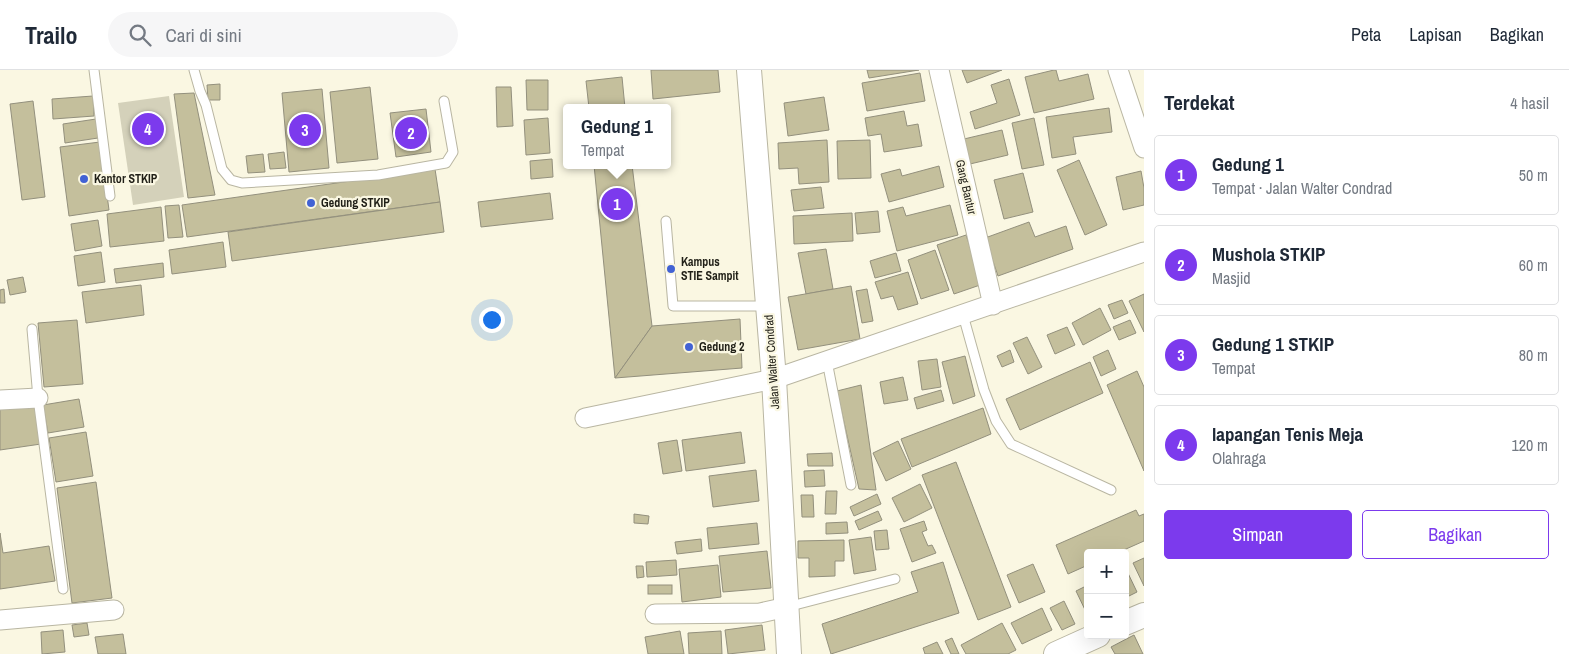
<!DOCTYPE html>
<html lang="id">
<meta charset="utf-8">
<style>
:root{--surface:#fff;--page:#f6f6f7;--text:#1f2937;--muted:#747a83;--line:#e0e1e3;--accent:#7c3aed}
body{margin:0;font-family:"Archivo Narrow",sans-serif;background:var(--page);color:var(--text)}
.controls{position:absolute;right:15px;bottom:15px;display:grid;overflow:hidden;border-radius:5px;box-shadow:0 5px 20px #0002}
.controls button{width:45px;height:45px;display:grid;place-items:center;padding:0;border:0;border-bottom:1px solid var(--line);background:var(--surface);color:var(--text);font:25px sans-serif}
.you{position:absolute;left:491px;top:249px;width:18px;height:18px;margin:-12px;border:4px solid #fff;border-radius:50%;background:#1a73e8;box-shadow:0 0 0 8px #1a73e833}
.badge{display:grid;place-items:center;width:32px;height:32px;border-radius:50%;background:var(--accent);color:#fff;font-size:16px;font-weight:700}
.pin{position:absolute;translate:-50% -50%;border:2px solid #fff;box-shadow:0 1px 5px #0006}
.popup{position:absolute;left:563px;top:34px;width:108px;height:65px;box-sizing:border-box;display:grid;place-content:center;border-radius:5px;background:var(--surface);filter:drop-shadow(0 1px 4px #0005);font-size:16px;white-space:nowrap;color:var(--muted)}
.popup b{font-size:19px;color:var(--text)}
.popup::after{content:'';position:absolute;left:50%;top:100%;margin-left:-10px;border:10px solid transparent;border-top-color:var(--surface)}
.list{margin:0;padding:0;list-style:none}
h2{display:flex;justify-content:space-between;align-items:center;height:65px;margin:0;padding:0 20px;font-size:21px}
h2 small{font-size:16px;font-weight:400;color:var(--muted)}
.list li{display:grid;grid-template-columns:32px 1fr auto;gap:15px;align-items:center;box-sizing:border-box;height:80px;margin:0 10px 10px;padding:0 10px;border:1px solid var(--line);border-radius:5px}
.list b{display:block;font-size:19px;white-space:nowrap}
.list p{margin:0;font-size:16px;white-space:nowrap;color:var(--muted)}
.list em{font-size:16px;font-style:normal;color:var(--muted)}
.actions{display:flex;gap:10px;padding:15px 20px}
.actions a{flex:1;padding:11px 0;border:1px solid var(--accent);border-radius:5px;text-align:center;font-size:18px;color:var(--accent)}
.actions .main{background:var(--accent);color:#fff}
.icon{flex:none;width:28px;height:28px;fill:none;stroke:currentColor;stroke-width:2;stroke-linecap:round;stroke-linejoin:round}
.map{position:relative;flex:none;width:1144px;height:584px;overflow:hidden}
header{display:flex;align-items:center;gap:30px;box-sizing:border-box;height:70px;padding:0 25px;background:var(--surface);border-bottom:1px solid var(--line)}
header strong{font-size:24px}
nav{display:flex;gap:28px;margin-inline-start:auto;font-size:18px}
.search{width:350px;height:45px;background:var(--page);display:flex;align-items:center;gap:12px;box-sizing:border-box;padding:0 18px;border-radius:28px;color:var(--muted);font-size:19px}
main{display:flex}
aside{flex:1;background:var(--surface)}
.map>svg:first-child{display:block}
.green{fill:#d4d1ba}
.building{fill:#c4bf9c;stroke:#93907d}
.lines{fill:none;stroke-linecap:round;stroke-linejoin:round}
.service-casing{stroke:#b9b6a2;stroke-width:11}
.minor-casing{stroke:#b9b6a2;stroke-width:21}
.tertiary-casing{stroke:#b9b6a2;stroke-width:26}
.service{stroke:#fff;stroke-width:9}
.minor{stroke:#fff;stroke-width:19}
.tertiary{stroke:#fff;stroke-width:24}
.poi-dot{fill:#4262d4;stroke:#faf7e2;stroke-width:2}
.labels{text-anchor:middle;stroke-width:4.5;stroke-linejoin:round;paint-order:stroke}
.poi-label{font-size:12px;font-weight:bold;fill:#201f17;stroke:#faf7e2;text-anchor:start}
.street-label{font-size:12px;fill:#201f17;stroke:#faf7e2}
</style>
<header>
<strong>Trailo</strong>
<div class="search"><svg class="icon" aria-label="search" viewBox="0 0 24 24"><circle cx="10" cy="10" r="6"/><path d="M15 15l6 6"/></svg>Cari di sini</div>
<nav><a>Peta</a><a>Lapisan</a><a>Bagikan</a></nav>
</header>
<main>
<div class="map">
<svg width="1144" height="584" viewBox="0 0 1144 584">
<rect width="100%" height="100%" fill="#faf7e2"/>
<path class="green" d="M169,26L184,127L133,135L118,33Z"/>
<g class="building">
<path d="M651,0H718L720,22L653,29Z"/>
<path d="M867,0H919L869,8Z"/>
<path d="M962,0H1002L967,13Z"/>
<path d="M1054,0H1056L1059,11L1088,4L1094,29L1034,43L1025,7Z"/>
<path d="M920,3L925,31L867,41L862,13Z"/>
<path d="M622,7L625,38H589L586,11Z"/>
<path d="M1009,9L1020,45L975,59L970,42L997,33L991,15Z"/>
<path d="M526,10H548V40H527Z"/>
<path d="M220,14V30H208L207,15Z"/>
<path d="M370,17L378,89L337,93L330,22Z"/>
<path d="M496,17H511L513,56L497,57Z"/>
<path d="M322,19L329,98L289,102L282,23Z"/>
<path d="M194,23L215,125L188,128L174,24Z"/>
<path d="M93,26L94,46L53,49L52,29Z"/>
<path d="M824,27L829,60L788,66L784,33Z"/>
<path d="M33,31L45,127L22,130L10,34Z"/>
<path d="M1109,38L1112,62L1073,67L1076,84L1052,88L1046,47Z"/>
<path d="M426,39L431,82L396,87L390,43Z"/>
<path d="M904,41L907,56L918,54L922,76L884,82L881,64L868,66L865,48Z"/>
<path d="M548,48L550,83L526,85L524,50Z"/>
<path d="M1034,48L1044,95L1022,99L1012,53Z"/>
<path d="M96,49L98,68L65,73L63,54Z"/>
<path d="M1002,60L1008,85L970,94L964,69Z"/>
<path d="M827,70L829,112L799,114L798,98L779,99L778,73Z"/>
<path d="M870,70L871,108L838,109L837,71Z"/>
<path d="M100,72L109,140L69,146L60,77Z"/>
<path d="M284,82L286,98L270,99L268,84Z"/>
<path d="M263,84L265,102L248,103L246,86Z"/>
<path d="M552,89L553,107L531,109L530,91Z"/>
<path d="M1079,90L1107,155L1085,165L1057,100Z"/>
<path d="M594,95H632L652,256L615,308Z"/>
<path d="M939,96L944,117L889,132L881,104L900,99L902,106Z"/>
<path d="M435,99L440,132L187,167L182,135Z"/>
<path d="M1141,101L1144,118V135L1123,140L1116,107Z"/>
<path d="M1023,103L1033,142L1004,149L994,110Z"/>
<path d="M821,117L824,138L794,141L791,120Z"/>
<path d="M550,123L553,149L481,157L478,132Z"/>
<path d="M440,132L444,162L232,191L228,162Z"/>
<path d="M179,135L183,167L168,168L165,136Z"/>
<path d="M950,135L958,165L897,181L887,141L903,137L906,146Z"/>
<path d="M161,137L164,171L110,177L107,144Z"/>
<path d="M878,141L880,162L857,164L855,143Z"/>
<path d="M852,143L853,171L794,174L793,146Z"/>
<path d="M98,150L102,176L75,181L71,154Z"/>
<path d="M1029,152L1035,167L1066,156L1073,179L998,206L985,168Z"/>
<path d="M966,165L983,214L954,224L937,175Z"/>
<path d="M223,172L226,197L172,204L169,180Z"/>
<path d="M826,179L833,219L806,224L798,183Z"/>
<path d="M935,180L949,220L921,229L908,190Z"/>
<path d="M101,182L105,212L78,216L74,186Z"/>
<path d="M896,183L901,201L875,208L870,191Z"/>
<path d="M163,193L164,207L116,213L114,199Z"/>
<path d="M908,202L918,234L898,240L893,226L881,229L875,212Z"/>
<path d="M23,207L26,222L10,225L7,210Z"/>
<path d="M141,215L144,245L86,253L82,222Z"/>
<path d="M851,216L860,269L798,280L788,227Z"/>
<path d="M4,219L5,233H0V220Z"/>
<path d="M867,219L873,251L862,253L856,221Z"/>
<path d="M1144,224V262L1129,231Z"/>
<path d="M1122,230L1128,243L1114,249L1108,235Z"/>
<path d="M1100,238L1111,260L1083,275L1072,253Z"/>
<path d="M740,249L742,298L615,308L652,256Z"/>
<path d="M77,250L83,314L44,317L38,253Z"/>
<path d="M1130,250L1136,263L1119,270L1113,257Z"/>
<path d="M1067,257L1075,275L1055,284L1047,265Z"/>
<path d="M1027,267L1042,297L1028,304L1013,273Z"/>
<path d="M1010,280L1014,292L1002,297L997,286Z"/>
<path d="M1108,280L1116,299L1101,306L1093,287Z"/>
<path d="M965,286L975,326L953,334L942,292Z"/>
<path d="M937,289L941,317L922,320L918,291Z"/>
<path d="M1090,292L1103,323L1020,360L1006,329Z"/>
<path d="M1137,301L1144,317V401L1107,315Z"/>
<path d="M903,307L908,330L884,334L880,312Z"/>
<path d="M861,315L876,420L859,419L837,321Z"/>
<path d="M941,320L944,331L917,339L914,328Z"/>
<path d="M79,329L84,357L48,363L43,335Z"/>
<path d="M34,330L41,374L0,380V335Z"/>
<path d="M983,338L991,364L912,397L901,369Z"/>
<path d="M86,362L93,406L56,412L49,368Z"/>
<path d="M741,362L745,393L686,401L682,370Z"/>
<path d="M677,370L682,401L663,404L658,373Z"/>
<path d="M898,371L911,399L886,411L873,383Z"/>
<path d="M832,383L833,396H808L807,384Z"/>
<path d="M956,392L1011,537L978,550L922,405Z"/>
<path d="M756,400L759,431L713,437L709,406Z"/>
<path d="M824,400L825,416L805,417L804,401Z"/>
<path d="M96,412L112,528L72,533L57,418Z"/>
<path d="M920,414L932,438L904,452L892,428Z"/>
<path d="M826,421H837L836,444H825Z"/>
<path d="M877,424L881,434L854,446L850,437Z"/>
<path d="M801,425H813L814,447H802Z"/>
<path d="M1136,440L1139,446L1144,444V471L1117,483H1088V495L1068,504L1056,475Z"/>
<path d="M878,441L882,450L859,460L855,451Z"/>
<path d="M634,444L649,446L648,454L634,453Z"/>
<path d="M924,451L927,460L922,462L928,476L932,475L936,483L912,492L900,459Z"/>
<path d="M847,452L848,463L826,464V453Z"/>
<path d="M757,453L759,474L709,479L707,458Z"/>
<path d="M887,460L889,479L876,480L874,461Z"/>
<path d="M0,463L3,483L49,476L55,511L0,519Z"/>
<path d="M871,467L876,500L854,504L849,470Z"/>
<path d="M701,469L702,481L677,484L675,472Z"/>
<path d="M844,470V491H835V506L809,507V488H798V471Z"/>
<path d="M767,481L771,518L723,522L719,486Z"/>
<path d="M1144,488V516L1133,493Z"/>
<path d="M676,490L677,505L647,507L646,492Z"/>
<path d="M943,492L959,543L831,584L822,554L918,522L911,502Z"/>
<path d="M1033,494L1045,522L1019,533L1007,505Z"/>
<path d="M718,495L721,527L682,532L679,499Z"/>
<path d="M636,496H643L644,507L637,508Z"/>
<path d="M1125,497L1137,522L1125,528Z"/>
<rect x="648" y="515" width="24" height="9"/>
<path d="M1088,515V546L1076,521Z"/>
<path d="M1064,531L1075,554L1062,560L1050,538Z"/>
<path d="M1042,538L1052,560L1022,574L1011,553Z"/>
<path d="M87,553L89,565L74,567L72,555Z"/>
<path d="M1002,553L1016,580L1008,584H966L961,575Z"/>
<path d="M762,555L765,580L728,584L725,560Z"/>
<path d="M63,560L65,582L42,584L41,562Z"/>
<path d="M680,561L684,584H648L645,567Z"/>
<path d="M721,561L722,584H689L688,563Z"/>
<path d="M123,564L126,584H98L95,567Z"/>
<path d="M1134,565L1143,584H1115L1111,577Z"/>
<path d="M952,568L959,584H951L945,571Z"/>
<path d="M937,572L943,584H925L923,578Z"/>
</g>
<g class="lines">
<defs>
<g id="service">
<path d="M94,0L110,126"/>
<path d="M194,0L200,21L206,35L222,99L231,110L242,113L378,105L446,93L453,82L444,31"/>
<path d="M666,151L673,236H768"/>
<path d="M963,245L984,320L996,351L1011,374L1111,420"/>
<path d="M32,259L38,328L63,519"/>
<path d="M827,291L851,415"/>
<path d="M787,537L895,509"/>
</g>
<g id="minor">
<path d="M939,0L993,235"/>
<path d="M1118,0L1144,78"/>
<path d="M0,330L38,328"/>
<path d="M585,348L774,309L1144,182"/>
<path d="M655,544L760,543L787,537"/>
<path d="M0,550L114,540"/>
</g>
<g id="tertiary">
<path d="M749,0L774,309L789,584"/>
<path d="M1125,553L1144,545"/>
<path d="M1056,584L1098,565"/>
</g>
</defs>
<use href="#service" class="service-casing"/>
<use href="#minor" class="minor-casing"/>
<use href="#tertiary" class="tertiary-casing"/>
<use href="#service" class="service"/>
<use href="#minor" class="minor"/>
<use href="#tertiary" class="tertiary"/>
</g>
<g class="poi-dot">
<circle cx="84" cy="109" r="5"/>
<circle cx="311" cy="133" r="5"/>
<circle cx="671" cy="199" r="5"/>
<circle cx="689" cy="277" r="5"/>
</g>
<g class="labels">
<g class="poi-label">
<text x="94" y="113">Kantor STKIP</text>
<text x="321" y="137">Gedung STKIP</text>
<text x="681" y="196">Kampus<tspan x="681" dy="14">STIE Sampit</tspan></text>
<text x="699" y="281">Gedung 2</text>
</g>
<g class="street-label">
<text transform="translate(966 117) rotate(77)" y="4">Gang Bantur</text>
<text transform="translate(772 292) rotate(-94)" y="4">Jalan Walter Condrad</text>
</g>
</g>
</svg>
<div class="controls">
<button>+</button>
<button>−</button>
</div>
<div class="you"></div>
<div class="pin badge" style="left:617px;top:134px">1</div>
<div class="popup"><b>Gedung 1</b>Tempat</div>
<div class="pin badge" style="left:411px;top:63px">2</div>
<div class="pin badge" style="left:305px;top:60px">3</div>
<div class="pin badge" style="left:148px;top:59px">4</div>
</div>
<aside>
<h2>Terdekat<small>4 hasil</small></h2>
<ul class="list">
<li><span class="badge">1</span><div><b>Gedung 1</b><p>Tempat · Jalan Walter Condrad</p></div><em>50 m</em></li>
<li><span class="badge">2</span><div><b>Mushola STKIP</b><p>Masjid</p></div><em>60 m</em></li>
<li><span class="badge">3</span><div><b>Gedung 1 STKIP</b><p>Tempat</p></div><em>80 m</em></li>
<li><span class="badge">4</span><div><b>lapangan Tenis Meja</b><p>Olahraga</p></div><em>120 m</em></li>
</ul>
<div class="actions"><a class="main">Simpan</a><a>Bagikan</a></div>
</aside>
</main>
